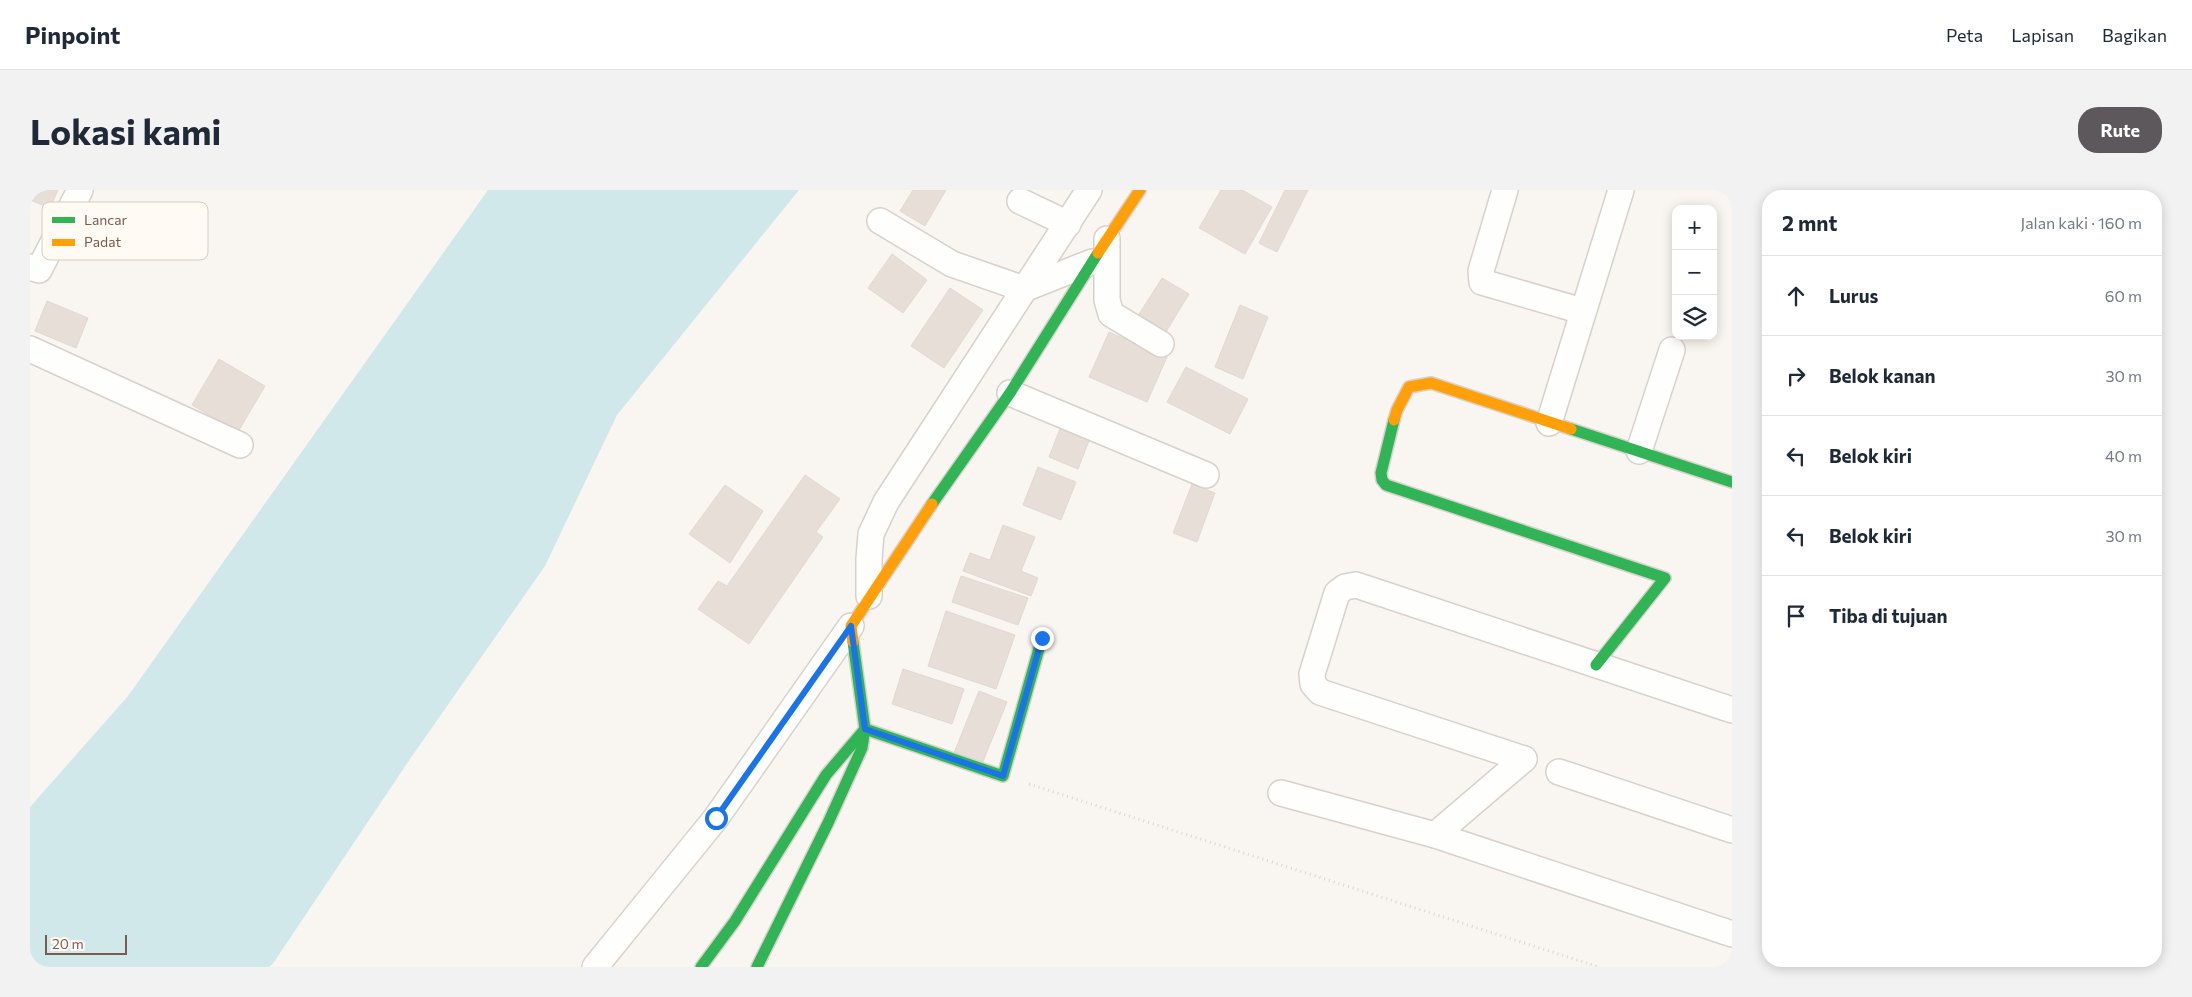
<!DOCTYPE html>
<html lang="id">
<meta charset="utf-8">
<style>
:root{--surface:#fff;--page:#f2f2f3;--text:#1f2937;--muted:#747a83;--line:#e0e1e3;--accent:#5c585b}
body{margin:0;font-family:Commissioner,sans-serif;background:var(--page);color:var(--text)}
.controls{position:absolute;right:15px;top:15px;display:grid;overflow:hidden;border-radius:10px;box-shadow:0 2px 12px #0003}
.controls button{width:45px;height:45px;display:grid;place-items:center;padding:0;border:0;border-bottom:1px solid var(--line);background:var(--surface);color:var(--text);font:25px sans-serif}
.scale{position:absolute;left:15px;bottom:12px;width:82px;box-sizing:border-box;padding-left:5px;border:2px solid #7a5c4d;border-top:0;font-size:14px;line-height:18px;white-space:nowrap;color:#7a5c4d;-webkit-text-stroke:4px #fffaf3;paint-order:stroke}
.stop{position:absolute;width:15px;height:15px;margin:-11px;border:4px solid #1a73e8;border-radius:50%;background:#fff}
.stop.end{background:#1a73e8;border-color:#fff;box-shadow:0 1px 5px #0008}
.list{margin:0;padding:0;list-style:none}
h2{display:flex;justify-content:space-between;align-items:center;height:65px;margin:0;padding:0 20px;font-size:21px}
h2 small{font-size:16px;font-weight:400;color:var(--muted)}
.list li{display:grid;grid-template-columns:32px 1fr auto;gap:15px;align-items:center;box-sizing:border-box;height:80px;padding:0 20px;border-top:1px solid var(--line)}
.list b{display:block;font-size:19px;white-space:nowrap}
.list em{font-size:16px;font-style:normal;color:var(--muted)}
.icon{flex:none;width:28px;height:28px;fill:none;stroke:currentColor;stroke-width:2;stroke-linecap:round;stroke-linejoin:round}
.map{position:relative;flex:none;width:1702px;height:777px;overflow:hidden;border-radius:20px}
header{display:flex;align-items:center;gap:30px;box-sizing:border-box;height:70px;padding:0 25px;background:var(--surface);border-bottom:1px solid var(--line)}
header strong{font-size:24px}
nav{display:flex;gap:28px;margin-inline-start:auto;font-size:18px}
.intro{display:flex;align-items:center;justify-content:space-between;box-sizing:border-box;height:120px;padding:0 30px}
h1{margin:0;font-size:35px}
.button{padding:12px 22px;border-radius:20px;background:var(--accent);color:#fff;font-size:18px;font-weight:700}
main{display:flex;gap:30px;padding:0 30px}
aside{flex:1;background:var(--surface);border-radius:20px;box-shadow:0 2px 12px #0003}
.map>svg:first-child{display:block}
.water{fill:#d0e8ea}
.building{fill:#e6ded7;stroke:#e2d8d2}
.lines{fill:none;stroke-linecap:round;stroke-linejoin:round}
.street-casing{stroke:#d7d1cb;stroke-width:28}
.fast-casing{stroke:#d9d2cb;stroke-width:14}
.slow-casing{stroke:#d9d2cb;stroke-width:14}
.path{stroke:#dcd5d0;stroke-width:3;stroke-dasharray:1 4;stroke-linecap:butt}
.street{stroke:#fefefd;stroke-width:25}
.fast{stroke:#30b455;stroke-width:11}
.slow{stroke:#ff9f0a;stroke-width:11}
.route{stroke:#1a73e8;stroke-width:6}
.key{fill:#fffaf3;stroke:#d7cbc1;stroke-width:1}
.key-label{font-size:14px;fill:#7a5c4d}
</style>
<header>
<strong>Pinpoint</strong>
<nav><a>Peta</a><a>Lapisan</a><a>Bagikan</a></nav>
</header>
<div class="intro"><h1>Lokasi kami</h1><a class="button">Rute</a></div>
<main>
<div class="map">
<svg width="1702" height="777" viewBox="0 0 1702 777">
<rect width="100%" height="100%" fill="#f9f5f0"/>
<path class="water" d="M458,0H769L587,225L515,376L380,569L244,772L239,777H0V617L98,506Z"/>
<g class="building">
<path d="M0,0H28L20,18L0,10Z"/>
<path d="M883,0H916L895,36L870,21Z"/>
<path d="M1191,0H1212L1242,17L1215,64L1169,38Z"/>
<path d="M1255,0H1278L1247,62L1229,53Z"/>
<path d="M862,64L897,90L873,123L838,98Z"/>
<path d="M1132,88L1159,104L1134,145L1106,129Z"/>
<path d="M920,98L953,120L914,178L881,156Z"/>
<path d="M17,111L58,128L46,158L5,141Z"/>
<path d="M1210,115L1238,127L1213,189L1185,177Z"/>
<path d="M1079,142L1137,167L1117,212L1059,187Z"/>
<path d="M189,169L235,196L208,242L162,215Z"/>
<path d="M1156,177L1218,209L1200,244L1137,212Z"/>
<path d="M1033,231L1062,243L1048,279L1019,267Z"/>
<path d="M1008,277L1046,292L1031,330L993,315Z"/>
<path d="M775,285L810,309L786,342L793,347L719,454L668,419L688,391L697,396Z"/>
<path d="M1162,294L1185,303L1167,352L1143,343Z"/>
<path d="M695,295L733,321L700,373L659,344Z"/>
<path d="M973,335L1005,347L991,381L1008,388L1001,406L933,381L940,363L960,370Z"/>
<path d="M931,386L998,408L988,435L922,412Z"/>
<path d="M916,421L985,445L966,499L898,476Z"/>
<path d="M873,479L934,499L922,534L862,514Z"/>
<path d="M949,501L977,512L952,574L924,563Z"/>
</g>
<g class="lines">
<defs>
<g id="street">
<path d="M1475,0L1451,81L1452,92L1552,121"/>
<path d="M990,11L1038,34"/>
<path d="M850,31L922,74L994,99L1062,72"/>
<path d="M1077,49V110L1081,124L1131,154"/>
<path d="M0,77L9,80L50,0"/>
<path d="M0,159L210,255"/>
<path d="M980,203L1176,285"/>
<path d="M1519,233L1591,0"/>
<path d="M1609,261L1642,160"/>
<path d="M839,406V369L841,344L856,312L1059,0"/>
<path d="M1494,569L1290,502L1283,494L1282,484L1307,403L1315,397L1326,395L1702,520"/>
<path d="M1529,582L1702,640"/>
<path d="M1251,603L1405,645L1702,744"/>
<path d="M1405,645L1494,569"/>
<path d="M565,777L686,628L821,436"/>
</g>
<g id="fast">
<path d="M1364,230L1351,283L1352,290L1356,295L1635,388L1566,475"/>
<path d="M1541,239L1702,292"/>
<path d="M902,314L980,203L1068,63"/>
<path d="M671,777L705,731L796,585L835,539L973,586L1012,448"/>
<path d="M727,777L798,633L832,558L835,539L823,452"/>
</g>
<g id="slow">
<path d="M1068,63L1110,0"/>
<path d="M1364,230L1367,220L1379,197L1401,193L1541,239"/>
<path d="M823,452L821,436L902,314"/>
</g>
</defs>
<use href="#street" class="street-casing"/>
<use href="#fast" class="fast-casing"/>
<use href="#slow" class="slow-casing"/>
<path class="path" d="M999,594L1569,777"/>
<use href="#street" class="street"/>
<use href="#fast" class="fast"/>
<use href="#slow" class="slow"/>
</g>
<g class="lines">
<path class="route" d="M686,628L821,436L835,539L973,586L1012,448"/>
</g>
<rect x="12" y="12" width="166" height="58" rx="8" class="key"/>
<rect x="22" y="27" width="23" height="6" fill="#30b455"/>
<rect x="22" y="49" width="23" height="7" fill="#ff9f0a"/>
<g class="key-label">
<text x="54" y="35">Lancar</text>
<text x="54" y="57">Padat</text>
</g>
</svg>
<div class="controls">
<button>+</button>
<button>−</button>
<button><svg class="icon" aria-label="layers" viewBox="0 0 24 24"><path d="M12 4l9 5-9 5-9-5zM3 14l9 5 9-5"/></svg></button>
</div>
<div class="scale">20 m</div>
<div class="stop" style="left:686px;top:628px"></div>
<div class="stop end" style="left:1012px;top:448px"></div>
</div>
<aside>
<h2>2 mnt<small>Jalan kaki · 160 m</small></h2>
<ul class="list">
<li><svg class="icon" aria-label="ahead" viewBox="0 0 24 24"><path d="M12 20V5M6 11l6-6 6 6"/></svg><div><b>Lurus</b></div><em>60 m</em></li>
<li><svg class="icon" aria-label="right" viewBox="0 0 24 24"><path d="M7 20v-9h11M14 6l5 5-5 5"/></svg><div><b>Belok kanan</b></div><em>30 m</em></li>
<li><svg class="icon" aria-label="left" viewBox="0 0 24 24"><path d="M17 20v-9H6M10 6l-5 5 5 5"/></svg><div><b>Belok kiri</b></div><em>40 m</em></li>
<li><svg class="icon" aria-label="left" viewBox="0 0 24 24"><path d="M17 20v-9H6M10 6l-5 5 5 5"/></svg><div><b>Belok kiri</b></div><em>30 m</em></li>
<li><svg class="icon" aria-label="arrive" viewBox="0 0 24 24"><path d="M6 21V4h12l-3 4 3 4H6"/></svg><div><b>Tiba di tujuan</b></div></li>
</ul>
</aside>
</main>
